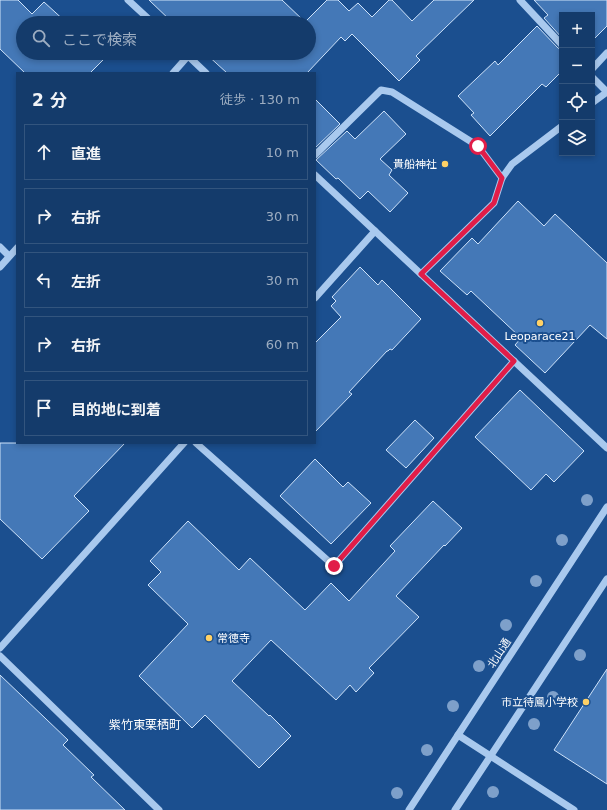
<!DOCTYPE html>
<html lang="ja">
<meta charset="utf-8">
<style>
:root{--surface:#143b6b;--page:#1d4271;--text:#f1f3f6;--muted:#9dadc1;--line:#33557e}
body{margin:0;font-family:"DejaVu Sans","Noto Sans JP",sans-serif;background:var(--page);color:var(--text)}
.controls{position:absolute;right:12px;top:12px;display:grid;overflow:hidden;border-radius:0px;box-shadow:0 2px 6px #0003}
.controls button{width:36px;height:36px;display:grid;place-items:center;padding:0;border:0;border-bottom:1px solid var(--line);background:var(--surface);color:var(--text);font:20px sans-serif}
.stop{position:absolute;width:12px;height:12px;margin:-9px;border:3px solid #e11d48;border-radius:50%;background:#fff}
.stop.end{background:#e11d48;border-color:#fff;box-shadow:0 1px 4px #0008}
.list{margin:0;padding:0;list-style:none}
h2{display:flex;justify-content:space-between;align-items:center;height:52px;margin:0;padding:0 16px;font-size:17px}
h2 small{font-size:13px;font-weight:400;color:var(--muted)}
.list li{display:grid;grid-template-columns:26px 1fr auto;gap:12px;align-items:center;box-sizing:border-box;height:56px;margin:0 8px 8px;padding:0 8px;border:1px solid var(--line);border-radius:0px}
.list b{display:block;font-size:15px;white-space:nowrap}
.list em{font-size:13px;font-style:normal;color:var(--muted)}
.icon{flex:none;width:22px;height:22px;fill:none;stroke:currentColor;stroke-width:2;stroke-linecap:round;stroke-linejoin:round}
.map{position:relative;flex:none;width:607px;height:810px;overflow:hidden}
.search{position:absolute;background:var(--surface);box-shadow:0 2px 6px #0003;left:16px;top:16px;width:300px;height:44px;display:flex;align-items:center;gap:10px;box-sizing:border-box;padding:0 14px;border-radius:22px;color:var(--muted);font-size:15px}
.panel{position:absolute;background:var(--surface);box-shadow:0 2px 6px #0003;left:16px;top:72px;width:300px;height:372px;border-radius:0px}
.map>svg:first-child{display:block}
.building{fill:#4478b7;stroke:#cfe3fa}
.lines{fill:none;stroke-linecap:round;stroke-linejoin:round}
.minor{stroke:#a9c9ee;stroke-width:7}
.tree{fill:#7ea0ca}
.route{stroke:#e11d48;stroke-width:5}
.poi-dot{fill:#ffd166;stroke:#1b4f8f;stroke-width:1.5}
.labels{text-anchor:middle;stroke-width:4;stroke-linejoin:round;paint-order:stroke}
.poi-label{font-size:11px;fill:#fff;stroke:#1b4f8f;text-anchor:end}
.street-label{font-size:11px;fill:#fff;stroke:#1b4f8f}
.neighbourhood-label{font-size:12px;fill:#fff;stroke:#1b4f8f}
</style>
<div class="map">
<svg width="607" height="810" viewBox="0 0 607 810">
<rect width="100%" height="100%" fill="#1b4f8f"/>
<g class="building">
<path d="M0,0H18L32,14L44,2L67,23H23V53H99L105,58L90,73H25L0,49Z"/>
<path d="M149,0H282L305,22L327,0H338L349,11L358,3L372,17L389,0H392L412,21L434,0H474L416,56L420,60L399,81L352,34L345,41L341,37L307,73H227L205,53H309V23H173Z"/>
<path d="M534,0H607V26L592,41V15H562V38L544,18L548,15Z"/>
<path d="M537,26L558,48L562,50V71L546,87L542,84L490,136L471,115L474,113L458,96L495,61L498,65Z"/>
<path d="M315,99L340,124L315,148Z"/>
<path d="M384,111L406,134L380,159L392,170L389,175L408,193L390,212L368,191L360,199L338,178L336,179L316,160L347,131L355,139Z"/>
<path d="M518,201L544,226L555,214L607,263V339L590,325L545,373L515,345L521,338L471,291L467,295L440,271L472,238L478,244Z"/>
<path d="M360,267L378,285L382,280L421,319L392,350L390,349L388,351H387L349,392L352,394L315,432V343L341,317L331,306L336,301L332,297Z"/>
<path d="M520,390L584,451L554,482L546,474L531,490L475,437Z"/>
<path d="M415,420L434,438L406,468L386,450Z"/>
<path d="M0,443H125L74,496L89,511L42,559L0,519Z"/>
<path d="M315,459L343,487L348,482L371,503L331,544L280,496Z"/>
<path d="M433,501L462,528L445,546L444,545L396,596L419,617L369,668L374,673L356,692L350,685L336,700L271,640L232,681L269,716L270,715L291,736L259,768L205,715L192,728L139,676L188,624L148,585L161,572L150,561L188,521L239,570L250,558L305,610L331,583L349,601L395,551L390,546Z"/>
<path d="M607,669V784L554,750Z"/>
<path d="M0,675L68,740L63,745L94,775L91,777L125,810H0Z"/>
</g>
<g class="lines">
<g class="minor">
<path d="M128,0L153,23"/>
<path d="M520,0L562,45"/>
<path d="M185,53L206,73"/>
<path d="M592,69L607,53"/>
<path d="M173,73L188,56"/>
<path d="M592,77L607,92"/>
<path d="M592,103L607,92"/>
<path d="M315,155L381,90L392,92L478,146L502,178"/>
<path d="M315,175L607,448"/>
<path d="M0,247L9,256"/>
<path d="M0,267L17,248"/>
<path d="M421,274L494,203L502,178L512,164L562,126"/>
<path d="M315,298L375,231"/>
<path d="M196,443L334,566L514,361"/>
<path d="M0,648L184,443"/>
<path d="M0,656L159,810"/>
<path d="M458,735L574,810"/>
<path d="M409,810L607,507"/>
<path d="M455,810L607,579"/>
</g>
</g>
<g class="tree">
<circle cx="587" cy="500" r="6"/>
<circle cx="562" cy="540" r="6"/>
<circle cx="536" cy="581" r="6"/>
<circle cx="506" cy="625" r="6"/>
<circle cx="580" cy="655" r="6"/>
<circle cx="479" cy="666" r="6"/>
<circle cx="553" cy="697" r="6"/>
<circle cx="453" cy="706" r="6"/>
<circle cx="534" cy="724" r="6"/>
<circle cx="427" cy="750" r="6"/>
<circle cx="493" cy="792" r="6"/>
<circle cx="397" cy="793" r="6"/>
</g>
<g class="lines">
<path class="route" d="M334,566L514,361L421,274L494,203L502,178L478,146"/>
</g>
<g class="poi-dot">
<circle cx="445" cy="164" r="4"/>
<circle cx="540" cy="323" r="4"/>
<circle cx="209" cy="638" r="4"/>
<circle cx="586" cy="702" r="4"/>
</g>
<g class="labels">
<g class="poi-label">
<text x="437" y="168">貴船神社</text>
<text x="540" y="340" text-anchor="middle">Leoparace21</text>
<text x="217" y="642" text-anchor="start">常徳寺</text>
<text x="578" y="706">市立待鳳小学校</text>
</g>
<g class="street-label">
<text transform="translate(499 653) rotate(-57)" y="4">北山通</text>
</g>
<g class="neighbourhood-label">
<text x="145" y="729">紫竹東栗栖町</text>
</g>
</g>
</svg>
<div class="controls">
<button>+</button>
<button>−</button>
<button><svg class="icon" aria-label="locate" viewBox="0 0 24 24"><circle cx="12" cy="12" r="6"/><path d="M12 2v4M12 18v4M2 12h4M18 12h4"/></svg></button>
<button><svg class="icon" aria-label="layers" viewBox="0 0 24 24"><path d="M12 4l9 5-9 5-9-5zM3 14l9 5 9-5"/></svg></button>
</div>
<div class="stop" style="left:478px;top:146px"></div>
<div class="stop end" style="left:334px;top:566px"></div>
<div class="search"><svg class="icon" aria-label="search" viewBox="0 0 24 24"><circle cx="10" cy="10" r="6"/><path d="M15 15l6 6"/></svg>ここで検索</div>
<section class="panel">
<h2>2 分<small>徒歩 · 130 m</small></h2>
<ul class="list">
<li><svg class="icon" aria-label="ahead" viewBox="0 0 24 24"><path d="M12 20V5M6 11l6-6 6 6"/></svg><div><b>直進</b></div><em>10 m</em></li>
<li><svg class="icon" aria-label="right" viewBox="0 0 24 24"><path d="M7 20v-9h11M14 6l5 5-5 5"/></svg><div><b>右折</b></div><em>30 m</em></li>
<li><svg class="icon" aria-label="left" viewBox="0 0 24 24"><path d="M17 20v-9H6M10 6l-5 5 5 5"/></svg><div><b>左折</b></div><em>30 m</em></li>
<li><svg class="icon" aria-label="right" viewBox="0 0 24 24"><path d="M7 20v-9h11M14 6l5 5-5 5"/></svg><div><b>右折</b></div><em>60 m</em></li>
<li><svg class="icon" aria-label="arrive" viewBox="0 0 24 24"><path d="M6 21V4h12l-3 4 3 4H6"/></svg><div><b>目的地に到着</b></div></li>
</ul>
</section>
</div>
